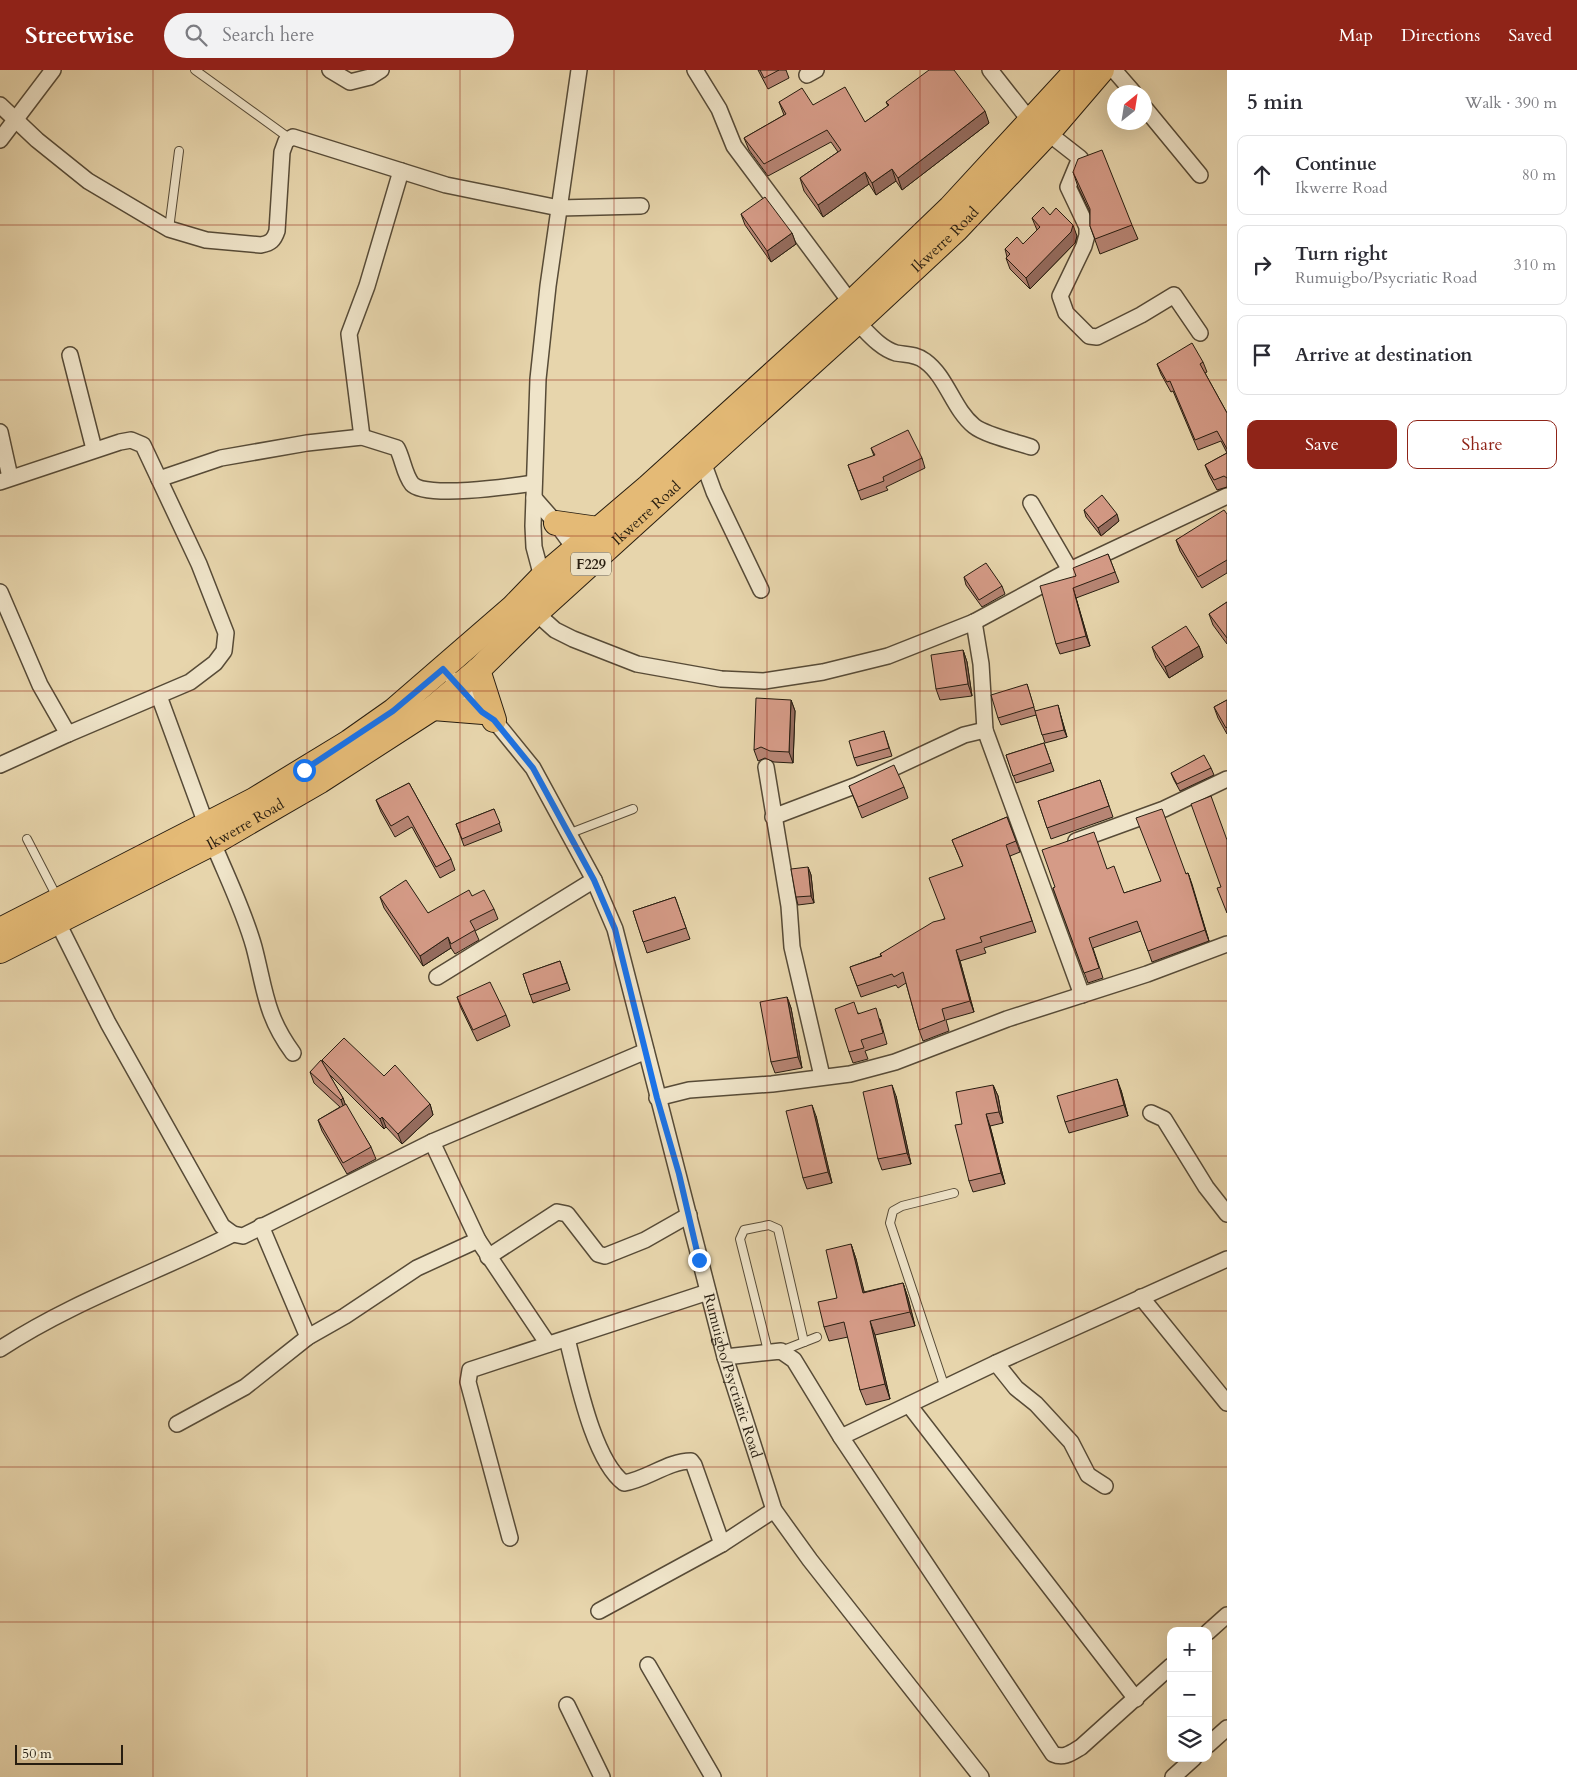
<!DOCTYPE html>
<meta charset="utf-8">
<style>
:root{--surface:#fff;--page:#f2f2f3;--text:#2b2b33;--muted:#7c7c81;--line:#e1e1e2;--accent:#8f2418}
body{margin:0;font-family:Cardo,serif;background:var(--page);color:var(--text)}
.controls{position:absolute;right:15px;bottom:15px;display:grid;overflow:hidden;border-radius:10px;box-shadow:0 5px 20px #0002}
.controls button{width:45px;height:45px;display:grid;place-items:center;padding:0;border:0;border-bottom:1px solid var(--line);background:var(--surface);color:var(--text);font:25px sans-serif}
.compass{position:absolute;left:1107px;top:15px;width:45px;height:45px;border-radius:50%;background:var(--surface);box-shadow:0 5px 20px #0002;rotate:30deg}
.scale{position:absolute;left:15px;bottom:12px;width:108px;box-sizing:border-box;padding-left:5px;border:2px solid #271d10;border-top:0;font-size:14px;line-height:18px;white-space:nowrap;color:#271d10;-webkit-text-stroke:4px #efe4c9;paint-order:stroke}
.stop{position:absolute;width:15px;height:15px;margin:-11px;border:4px solid #1a73e8;border-radius:50%;background:#fff}
.stop.end{background:#1a73e8;border-color:#fff;box-shadow:0 1px 5px #0008}
.list{margin:0;padding:0;list-style:none}
h2{display:flex;justify-content:space-between;align-items:center;height:65px;margin:0;padding:0 20px;font-size:21px}
h2 small{font-size:16px;font-weight:400;color:var(--muted)}
.list li{display:grid;grid-template-columns:32px 1fr auto;gap:15px;align-items:center;box-sizing:border-box;height:80px;margin:0 10px 10px;padding:0 10px;border:1px solid var(--line);border-radius:10px}
.list b{display:block;font-size:19px;white-space:nowrap}
.list p{margin:0;font-size:16px;white-space:nowrap;color:var(--muted)}
.list em{font-size:16px;font-style:normal;color:var(--muted)}
.actions{display:flex;gap:10px;padding:15px 20px}
.actions a{flex:1;padding:11px 0;border:1px solid var(--accent);border-radius:10px;text-align:center;font-size:18px;color:var(--accent)}
.actions .main{background:var(--accent);color:#fff}
.icon{flex:none;width:28px;height:28px;fill:none;stroke:currentColor;stroke-width:2;stroke-linecap:round;stroke-linejoin:round}
.map{position:relative;flex:none;width:1227px;height:1707px;overflow:hidden}
header{display:flex;align-items:center;gap:30px;box-sizing:border-box;height:70px;padding:0 25px;background:var(--accent);color:#fff}
header strong{font-size:24px}
nav{display:flex;gap:28px;margin-inline-start:auto;font-size:18px}
.search{width:350px;height:45px;background:var(--page);display:flex;align-items:center;gap:12px;box-sizing:border-box;padding:0 18px;border-radius:28px;color:var(--muted);font-size:19px}
main{display:flex}
aside{flex:1;background:var(--surface)}
.map>svg:first-child{display:block}
.lines{fill:none;stroke-linecap:round;stroke-linejoin:round}
.service-casing{stroke:#574b37;stroke-width:10}
.minor-casing{stroke:#574b37;stroke-width:18}
.primary-casing{stroke:#271d10;stroke-width:26}
.service{stroke:#efe4c9;stroke-width:8}
.minor{stroke:#efe4c9;stroke-width:15}
.primary{stroke:#e4ba76;stroke-width:24}
.wall{fill:#b78574;stroke:#271d10}
.shaded-wall{fill:#956c5e;stroke:#271d10}
.building{fill:#d59b87;stroke:#271d10}
.route{stroke:#1a73e8;stroke-width:6}
.grid{fill:none;stroke:#8f2418;stroke-width:1;stroke-opacity:0.55}
.labels{text-anchor:middle;stroke-width:4;stroke-linejoin:round;paint-order:stroke}
.shield{fill:#efe4c9;stroke:#635948;stroke-width:1}
.shield-label{font-size:14px;font-weight:bold;fill:#271d10}
.street-label{font-size:15px;fill:#271d10;stroke:#efe4c9}
</style>
<header>
<strong>Streetwise</strong>
<div class="search"><svg class="icon" aria-label="search" viewBox="0 0 24 24"><circle cx="10" cy="10" r="6"/><path d="M15 15l6 6"/></svg>Search here</div>
<nav><a>Map</a><a>Directions</a><a>Saved</a></nav>
</header>
<main>
<div class="map">
<svg width="1227" height="1707" viewBox="0 0 1227 1707">
<rect width="100%" height="100%" fill="#e7d5ac"/>
<filter id="stains"><feTurbulence type="fractalNoise" baseFrequency=".004" numOctaves="4"/><feColorMatrix values="0 0 0 0 .2 0 0 0 0 .09 0 0 0 0 .02 0 0 0 .5 -.17"/></filter>
<radialGradient id="worn" r=".72"><stop offset=".6" stop-color="#630" stop-opacity="0"/><stop offset="1" stop-color="#630" stop-opacity=".3"/></radialGradient>
<g class="lines">
<defs>
<g id="service">
<path d="M195,0L289,68"/>
<path d="M169,159L179,81"/>
<path d="M568,764L633,739"/>
<path d="M27,769L57,827"/>
<path d="M768,1281L740,1169L744,1160L769,1155L778,1159L804,1272"/>
<path d="M781,1281L817,1267"/>
<path d="M945,1318L890,1153L893,1141L902,1136L954,1123"/>
</g>
<g id="minor">
<path d="M330,0L350,12L370,7L381,0"/>
<path d="M695,0L719,39L734,76L851,233"/>
<path d="M990,0L1031,52"/>
<path d="M1114,0L1133,22"/>
<path d="M807,5L816,0"/>
<path d="M0,35L37,70L88,111L169,159L206,170L261,175C271,173 274,170 277,161L282,82L286,71L293,67L446,115L559,138L641,136"/>
<path d="M1144,37L1200,105"/>
<path d="M1048,63L1080,88L1068,117L1087,157V165L1084,176L1060,226L1066,243L1089,266L1097,267L1141,245L1174,225L1200,263"/>
<path d="M0,70L53,0"/>
<path d="M857,252C869,264 880,278 896,283C907,285 916,284 925,291C947,307 953,339 974,356C985,365 1016,372 1031,377"/>
<path d="M70,285L94,379"/>
<path d="M0,362L10,407"/>
<path d="M362,367L349,264L367,216L401,101"/>
<path d="M703,392L714,422L761,520"/>
<path d="M159,409L221,388L307,373L362,367L397,378C403,389 404,404 412,414C425,429 513,416 534,413"/>
<path d="M0,412L120,372L131,370L143,375L199,494L226,563L224,581L215,593L190,612L68,664L0,695"/>
<path d="M534,428L556,453L575,479"/>
<path d="M1031,433L1070,500"/>
<path d="M542,507L534,477L533,456L538,309L548,216L579,0"/>
<path d="M0,522L40,615L68,664"/>
<path d="M536,543L555,560L573,569L637,594L721,609L764,611L823,602L888,586L974,552L1070,500L1227,426"/>
<path d="M974,552L981,594L985,660L1082,925"/>
<path id="s1" d="M453,610L483,642L494,650L533,698L594,810L615,859L725,1287L774,1440L810,1490L981,1707"/>
<path d="M159,626L206,754"/>
<path d="M766,697L789,836L792,877L822,1006"/>
<path d="M773,747L857,715L964,665L985,660"/>
<path d="M1076,771L1164,739L1227,709"/>
<path d="M213,773C227,807 244,841 254,877C265,919 265,945 293,983"/>
<path d="M57,851L108,953L222,1156L233,1164L243,1166L432,1072L646,981"/>
<path d="M437,907L594,810"/>
<path d="M657,1028L689,1020L772,1014L850,1004L895,992L1007,949L1147,904L1227,874"/>
<path d="M1151,1043L1164,1049L1206,1117L1227,1144"/>
<path d="M432,1072L478,1170L548,1274"/>
<path d="M261,1156L308,1267"/>
<path d="M488,1187L557,1142L567,1144L598,1184L605,1186L645,1170L689,1145"/>
<path d="M1141,1227L1227,1333"/>
<path d="M567,1269C577,1307 593,1390 624,1413C646,1410 668,1391 691,1391L694,1395L722,1474"/>
<path d="M0,1279C73,1231 156,1203 233,1164"/>
<path d="M725,1287L781,1281L794,1290L841,1367"/>
<path d="M996,1293L1016,1318L1036,1334L1071,1372L1088,1405L1105,1416"/>
<path d="M909,1335L1136,1629"/>
<path d="M177,1354L245,1317L308,1267L345,1246L417,1198L478,1170"/>
<path d="M510,1468L468,1312L470,1300L708,1222"/>
<path d="M599,1541L722,1474L774,1440"/>
<path d="M1208,1562L1227,1545"/>
<path d="M648,1595L713,1707"/>
<path d="M1171,1596L1081,1677C1071,1683 1064,1689 1053,1684L841,1367L996,1293L1227,1189"/>
<path d="M567,1635L602,1707"/>
<path d="M1208,1675L1227,1658"/>
<path d="M1173,1707L1194,1688"/>
</g>
<g id="primary">
<path d="M556,453L598,459"/>
<path d="M478,600L494,650"/>
<path d="M433,638L483,642"/>
<path d="M0,860L254,730L349,672L393,641L513,537L542,507L648,417L851,233L950,138L1077,0"/>
<path id="s2" d="M0,881L213,773L320,711L433,638L478,600L536,543L857,252L956,160L1048,63L1102,0"/>
</g>
</defs>
<use href="#service" class="service-casing"/>
<use href="#minor" class="minor-casing"/>
<use href="#primary" class="primary-casing"/>
<use href="#service" class="service"/>
<use href="#minor" class="minor"/>
<use href="#primary" class="primary"/>
</g>
<g class="wall">
<path d="M758,0H786L789,8L768,19Z"/>
<path d="M779,32L813,35L865,52L888,36L886,32L989,53L902,120L896,111L876,125L869,114L823,147L804,121L800,108L838,82L831,72L768,106L749,80L744,68L784,45Z"/>
<path d="M1073,102L1132,155L1138,169L1100,184L1090,156V142L1078,117Z"/>
<path d="M741,144L792,163L796,174L771,192L745,155Z"/>
<path d="M1050,145L1077,166L1075,173L1030,219L1010,199L1006,188L1007,187L1005,179L1023,174L1037,160L1032,148Z"/>
<path d="M1203,292L1207,302L1205,303L1227,343V383L1221,371L1198,380L1173,321L1171,322L1161,304L1157,294Z"/>
<path d="M871,378L922,388L925,398L886,417L888,420L861,430L848,395L874,386Z"/>
<path d="M1227,383V417L1217,420L1209,405L1205,395Z"/>
<path d="M1084,440L1119,451L1101,466L1086,447Z"/>
<path d="M1227,444V503L1202,518L1180,481L1176,470Z"/>
<path d="M1108,484L1119,512L1076,528L1090,576L1060,584L1056,574L1076,506Z"/>
<path d="M964,507L1002,516L1005,524L982,537L966,515Z"/>
<path d="M1227,532V574L1213,555L1209,544Z"/>
<path d="M1199,576L1203,587L1169,608L1156,588L1152,577Z"/>
<path d="M963,580L967,592L972,626L940,630L936,619Z"/>
<path d="M1027,614L1035,641L1060,643L1067,667L1045,673L1036,645L1001,655L998,648Z"/>
<path d="M791,630L795,641L793,693L774,692L765,688L758,691L754,680Z"/>
<path d="M1227,630V664L1218,648L1214,637Z"/>
<path d="M884,661L892,686L857,696L854,688Z"/>
<path d="M1044,673L1054,701L1016,713L1006,685Z"/>
<path d="M1211,698L1214,705L1180,721L1174,710L1171,703Z"/>
<path d="M1100,710L1113,747L1051,769L1038,731Z"/>
<path d="M409,713L451,789L455,800L440,808L412,757L395,767L381,742L376,730Z"/>
<path d="M849,716L904,717L908,728L862,748Z"/>
<path d="M494,739L502,761L464,776L456,754Z"/>
<path d="M1007,747L1020,782L1010,786L1036,862L984,878L986,883L960,891L974,942L946,950L949,961L923,971L919,960L906,913L898,918L896,915L861,927L850,897L881,886L880,884L944,849L963,796L952,770Z"/>
<path d="M808,797L811,805L814,833L798,835L796,827Z"/>
<path d="M1107,799L1124,823L1188,803L1209,871L1152,892L1141,861L1093,878L1103,908L1088,913L1053,818Z"/>
<path d="M472,826L494,839L498,849L475,861L479,870L455,884L451,878L423,896L384,838L380,827L428,843Z"/>
<path d="M675,827L690,869L647,883L633,841Z"/>
<path d="M560,891L570,920L533,933L523,904Z"/>
<path d="M457,927L506,945L510,956L477,971L461,938Z"/>
<path d="M787,927L791,938L802,998L775,1003L771,992Z"/>
<path d="M858,943L880,949L887,974L865,981L868,989L853,993L849,982Z"/>
<path d="M322,990L384,1006L430,1034L433,1045L402,1074L386,1057L384,1059L329,1004L343,1028L345,1034L371,1077L376,1089L347,1104L322,1061L318,1050L340,1037L314,1013L310,1002L323,994Z"/>
<path d="M993,1015L998,1026L1003,1053L990,1056L1005,1114L973,1122L969,1111Z"/>
<path d="M1121,1020L1128,1046L1069,1063L1065,1052Z"/>
<path d="M896,1026L911,1094L882,1100L878,1089Z"/>
<path d="M816,1046L832,1113L807,1119L803,1108Z"/>
<path d="M851,1174L856,1189L864,1222L903,1213L908,1228L915,1256L875,1265L890,1329L866,1335L860,1320L848,1267L829,1271L824,1257L837,1228Z"/>
</g>
<g class="shaded-wall">
<path d="M985,41L989,53L902,120L898,108Z"/>
<path d="M892,99L896,111L876,125L872,113Z"/>
<path d="M865,102L869,114L823,147L818,135Z"/>
<path d="M1073,155L1077,166L1075,173L1030,219L1026,208Z"/>
<path d="M792,163L796,174L771,192L767,181Z"/>
<path d="M1117,444L1119,451L1101,466L1098,458Z"/>
<path d="M1073,518L1076,528L1090,576L1086,566Z"/>
<path d="M1199,576L1203,587L1169,608L1165,597Z"/>
<path d="M963,580L967,592L972,626L968,614Z"/>
<path d="M791,630L795,641L793,693L789,682Z"/>
<path d="M1058,635L1060,643L1067,667L1064,660Z"/>
<path d="M808,797L811,805L814,833L811,826Z"/>
<path d="M1188,803L1192,814L1209,871L1205,860Z"/>
<path d="M448,867L451,878L423,896L420,886Z"/>
<path d="M956,880L960,891L974,942L970,931Z"/>
<path d="M787,927L791,938L802,998L798,987Z"/>
<path d="M1117,1009L1121,1020L1128,1046L1124,1035Z"/>
<path d="M892,1015L896,1026L911,1094L907,1083Z"/>
<path d="M993,1015L998,1026L1003,1053L999,1042Z"/>
<path d="M343,1028L347,1039L345,1041L341,1030Z"/>
<path d="M430,1034L433,1045L402,1074L398,1064Z"/>
<path d="M812,1035L816,1046L832,1113L828,1102Z"/>
<path d="M986,1044L990,1056L1005,1114L1001,1103Z"/>
<path d="M382,1047L386,1057L384,1059L380,1049Z"/>
<path d="M851,1174L856,1189L868,1237L863,1223Z"/>
<path d="M903,1213L908,1228L915,1256L910,1242Z"/>
<path d="M870,1251L875,1265L890,1329L885,1314Z"/>
</g>
<g class="building">
<path d="M760,0H779L764,8Z"/>
<path d="M929,0H954L985,41L898,108L892,99L872,113L865,102L818,135L800,108L841,80L827,60L764,94L744,68L786,44L779,32L802,18L813,35L845,17L865,52L889,35L886,32Z"/>
<path d="M1102,80L1132,155L1095,169L1090,156V139L1073,102L1078,89Z"/>
<path d="M765,127L792,163L767,181L741,144Z"/>
<path d="M1043,137L1050,145L1056,138L1073,155L1071,162L1026,208L1006,188L1010,184L1005,179L1017,167L1023,174L1040,157L1032,148Z"/>
<path d="M1192,273L1203,292L1200,294L1227,343V379L1217,361L1195,370L1170,311L1167,312L1157,294Z"/>
<path d="M908,360L922,388L883,407L884,411L858,421L848,395L875,385L871,378Z"/>
<path d="M1227,383V408L1224,406L1214,410L1205,395Z"/>
<path d="M1102,425L1117,444L1098,458L1084,440Z"/>
<path d="M1224,440L1227,444V490L1198,507L1176,470Z"/>
<path d="M1108,484L1115,502L1073,518L1086,566L1056,574L1040,516L1076,506L1073,498Z"/>
<path d="M986,493L1002,516L979,530L964,507Z"/>
<path d="M1227,532V568L1209,544Z"/>
<path d="M1186,556L1199,576L1165,597L1152,577Z"/>
<path d="M963,580L968,614L936,619L931,585Z"/>
<path d="M1027,614L1034,637L998,648L991,625Z"/>
<path d="M756,628L791,630L789,682L770,681L761,677L754,680Z"/>
<path d="M1227,630V657L1226,658L1214,637Z"/>
<path d="M1058,635L1064,660L1042,665L1035,641Z"/>
<path d="M884,661L889,678L854,688L849,671Z"/>
<path d="M1044,673L1051,693L1013,706L1006,685Z"/>
<path d="M1204,685L1211,698L1177,714L1171,703Z"/>
<path d="M894,695L904,717L858,737L849,716Z"/>
<path d="M1100,710L1109,736L1047,758L1038,731Z"/>
<path d="M409,713L451,789L436,797L408,746L391,756L376,730Z"/>
<path d="M1211,726L1227,770V843L1217,818L1221,817L1191,734Z"/>
<path d="M494,739L500,753L462,769L456,754Z"/>
<path d="M1162,739L1186,804L1188,803L1205,860L1148,881L1137,851L1089,868L1099,898L1084,903L1053,818L1055,817L1042,780L1094,762L1107,799L1114,796L1124,823L1161,811L1136,748Z"/>
<path d="M1007,747L1016,771L1006,775L1032,851L980,867L982,872L956,880L970,931L942,939L945,950L919,960L903,902L894,907L892,904L857,916L850,897L882,886L880,884L933,852L945,849L929,808L963,796L952,770Z"/>
<path d="M808,797L811,826L796,827L791,799Z"/>
<path d="M406,810L428,843L469,820L472,826L484,820L494,839L470,851L475,860L451,874L448,867L420,886L380,827Z"/>
<path d="M675,827L686,858L643,872L633,841Z"/>
<path d="M560,891L567,913L530,925L523,904Z"/>
<path d="M490,912L506,945L473,960L457,927Z"/>
<path d="M787,927L798,987L771,992L760,932Z"/>
<path d="M854,932L858,944L876,938L883,963L861,970L864,978L849,982L835,939Z"/>
<path d="M344,968L384,1006L395,995L430,1034L398,1064L382,1047L380,1049L322,990Z"/>
<path d="M321,990L343,1028L341,1030L310,1002Z"/>
<path d="M1117,1009L1124,1035L1065,1052L1057,1026Z"/>
<path d="M892,1015L907,1083L878,1089L863,1022Z"/>
<path d="M993,1015L999,1042L986,1044L1001,1103L969,1111L955,1055L962,1054L956,1022Z"/>
<path d="M346,1034L371,1077L343,1093L318,1050Z"/>
<path d="M812,1035L828,1102L803,1108L786,1041Z"/>
<path d="M851,1174L863,1223L903,1213L910,1242L870,1251L885,1314L860,1320L844,1252L824,1257L818,1232L837,1228L826,1180Z"/>
</g>
<g class="lines">
<path class="route" d="M304,700L393,641L443,599L482,642L494,650L533,698L594,810L615,859L657,1028L679,1104L699,1190"/>
</g>
<path class="grid" d="M153,0V1707M307,0V1707M460,0V1707M614,0V1707M767,0V1707M920,0V1707M1074,0V1707M0,155H1227M0,310H1227M0,466H1227M0,621H1227M0,776H1227M0,931H1227M0,1086H1227M0,1241H1227M0,1397H1227M0,1552H1227"/>
<g class="labels">
<rect class="shield" x="571" y="482.5" width="40" height="23" rx="4"/>
<g class="shield-label">
<text x="591" y="499">F229</text>
</g>
<g class="street-label">
<text dy="5" stroke="none"><textPath href="#s2" startOffset="1191">Ikwerre Road</textPath></text>
<text dy="5" stroke="none"><textPath href="#s2" startOffset="786">Ikwerre Road</textPath></text>
<text dy="5" stroke="none"><textPath href="#s2" startOffset="276">Ikwerre Road</textPath></text>
<text dy="5" stroke="none"><textPath href="#s1" startOffset="762">Rumuigbo/Psycriatic Road</textPath></text>
</g>
</g>
<rect width="100%" height="100%" filter="url(#stains)"/>
<rect width="100%" height="100%" fill="url(#worn)"/>
</svg>
<div class="controls">
<button>+</button>
<button>−</button>
<button><svg class="icon" aria-label="layers" viewBox="0 0 24 24"><path d="M12 4l9 5-9 5-9-5zM3 14l9 5 9-5"/></svg></button>
</div>
<svg class="compass" viewBox="-18 -18 36 36"><path d="M0-13l5 13h-10z" fill="#e53935"/><path d="M0 13l5-13h-10z" fill="#7c7c81"/></svg>
<div class="scale">50 m</div>
<div class="stop" style="left:304px;top:700px"></div>
<div class="stop end" style="left:699px;top:1190px"></div>
</div>
<aside>
<h2>5 min<small>Walk · 390 m</small></h2>
<ul class="list">
<li><svg class="icon" aria-label="ahead" viewBox="0 0 24 24"><path d="M12 20V5M6 11l6-6 6 6"/></svg><div><b>Continue</b><p>Ikwerre Road</p></div><em>80 m</em></li>
<li><svg class="icon" aria-label="right" viewBox="0 0 24 24"><path d="M7 20v-9h11M14 6l5 5-5 5"/></svg><div><b>Turn right</b><p>Rumuigbo/Psycriatic Road</p></div><em>310 m</em></li>
<li><svg class="icon" aria-label="arrive" viewBox="0 0 24 24"><path d="M6 21V4h12l-3 4 3 4H6"/></svg><div><b>Arrive at destination</b></div></li>
</ul>
<div class="actions"><a class="main">Save</a><a>Share</a></div>
</aside>
</main>
